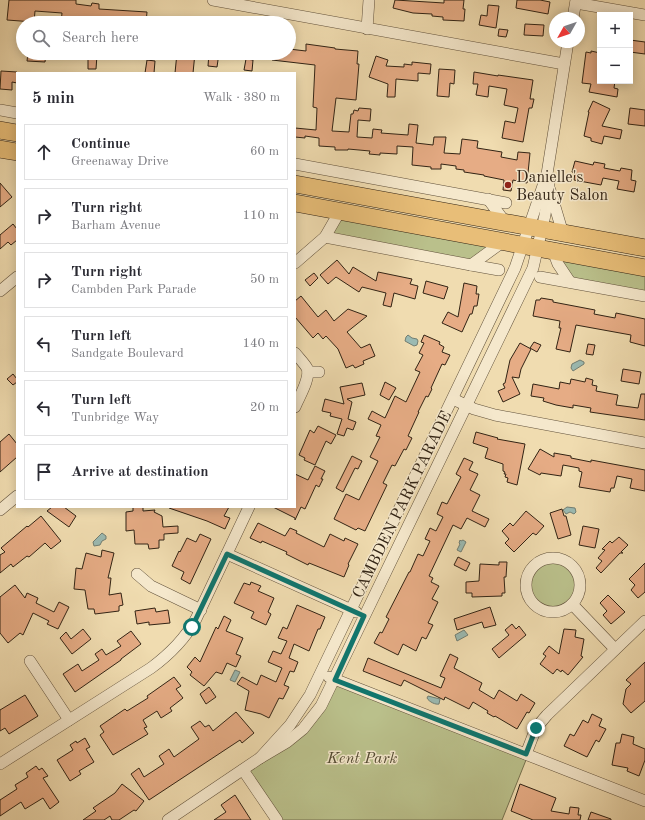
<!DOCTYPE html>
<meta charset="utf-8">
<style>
:root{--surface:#fff;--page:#f7f7f7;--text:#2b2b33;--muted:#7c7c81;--line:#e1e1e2}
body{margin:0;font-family:"Old Standard TT",serif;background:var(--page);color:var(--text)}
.controls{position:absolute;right:12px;top:12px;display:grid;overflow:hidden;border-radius:0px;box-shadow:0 2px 10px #0003}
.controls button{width:36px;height:36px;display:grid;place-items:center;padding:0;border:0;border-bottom:1px solid var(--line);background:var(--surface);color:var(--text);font:20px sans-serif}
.compass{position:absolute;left:549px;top:12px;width:36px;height:36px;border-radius:50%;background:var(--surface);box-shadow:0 2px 10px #0003;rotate:230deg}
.stop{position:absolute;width:12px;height:12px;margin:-9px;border:3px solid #0f766e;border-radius:50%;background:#fff}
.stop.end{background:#0f766e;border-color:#fff;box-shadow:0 1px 4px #0008}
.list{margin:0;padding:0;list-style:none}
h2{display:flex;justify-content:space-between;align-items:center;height:52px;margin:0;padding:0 16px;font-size:17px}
h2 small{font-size:13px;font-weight:400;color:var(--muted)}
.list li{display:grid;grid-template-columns:26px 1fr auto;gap:12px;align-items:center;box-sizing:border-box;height:56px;margin:0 8px 8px;padding:0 8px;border:1px solid var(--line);border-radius:0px}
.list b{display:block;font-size:15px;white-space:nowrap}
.list p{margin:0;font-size:13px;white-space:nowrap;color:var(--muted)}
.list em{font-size:13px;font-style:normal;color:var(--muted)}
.icon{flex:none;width:22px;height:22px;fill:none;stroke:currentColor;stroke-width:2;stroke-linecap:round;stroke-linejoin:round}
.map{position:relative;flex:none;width:645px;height:820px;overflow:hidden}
.search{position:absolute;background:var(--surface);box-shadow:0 2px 10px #0003;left:16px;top:16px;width:280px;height:44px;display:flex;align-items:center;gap:10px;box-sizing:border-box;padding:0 14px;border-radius:22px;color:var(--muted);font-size:15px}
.panel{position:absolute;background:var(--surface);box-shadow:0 2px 10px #0003;left:16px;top:72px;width:280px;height:436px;border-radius:0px}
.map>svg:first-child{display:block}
.green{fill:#bac08b;stroke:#767250}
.water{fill:#9bbab2;stroke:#717e73}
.building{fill:#e6ac85;stroke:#312314}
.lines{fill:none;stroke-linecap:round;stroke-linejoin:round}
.minor-casing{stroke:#61513b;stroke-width:12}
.primary-casing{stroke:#312314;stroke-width:18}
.minor{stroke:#f5e8cc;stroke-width:11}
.primary{stroke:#e8be78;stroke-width:17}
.route{stroke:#0f766e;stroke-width:5}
.poi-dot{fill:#8f2418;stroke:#f5e8cc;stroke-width:1.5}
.labels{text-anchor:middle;stroke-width:3;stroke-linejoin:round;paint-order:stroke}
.poi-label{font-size:16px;fill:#312314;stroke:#f5e8cc;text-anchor:start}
.street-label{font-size:16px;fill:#312314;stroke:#f5e8cc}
.park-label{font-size:16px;font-style:italic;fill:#534a32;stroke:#f5e8cc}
</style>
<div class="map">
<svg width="645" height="820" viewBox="0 0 645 820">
<rect width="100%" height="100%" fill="#f0dcb0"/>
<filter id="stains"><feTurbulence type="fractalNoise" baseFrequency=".005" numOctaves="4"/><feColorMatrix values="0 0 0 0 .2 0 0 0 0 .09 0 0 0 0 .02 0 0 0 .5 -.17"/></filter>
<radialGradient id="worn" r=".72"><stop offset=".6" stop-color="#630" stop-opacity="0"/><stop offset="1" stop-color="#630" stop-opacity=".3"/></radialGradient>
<g class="green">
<path d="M340,211L504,241L471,265L325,237Z"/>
<path d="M553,251L645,268V296L570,282Z"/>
<circle cx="553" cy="585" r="27"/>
<path d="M335,679L528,755L502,820H277L243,770L287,742Z"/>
</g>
<g class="water">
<path d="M408,335L412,338L417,339L418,341L417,345L414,346L405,341L406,337Z"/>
<path d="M580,360L584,362V364L573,371L571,368L572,364Z"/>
<path d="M567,507L575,508L576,512L574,514L570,512L566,514L563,510Z"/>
<path d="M102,533L106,536V539L102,541L100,545L94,546L93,542Z"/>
<path d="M460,540L461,541L463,540L466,542L461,552L457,550L460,544L459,543Z"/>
<path d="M464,630L468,635L457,641L455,635Z"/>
<path d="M235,670L240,672L235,682L230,680Z"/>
<path d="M428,696L440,699L439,704C436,705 429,702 427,698Z"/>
</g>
<g class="building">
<path d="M9,0H76V4L91,6L92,3L99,4V9L147,12L146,23H104V22L74,19V23H61L62,13L35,11L34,22L7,20Z"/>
<path d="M395,0L444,3V0H464L463,9H465L464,21L443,20V17L432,16V14L413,13L393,8Z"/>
<path d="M517,0H540L550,2L548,14L516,8Z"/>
<path d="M488,5L499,6L496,28L479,25L481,15L487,16Z"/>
<path d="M525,24L544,25L543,36L524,35Z"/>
<path d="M499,29L508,30L506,37L498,36Z"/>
<path d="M630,40L645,42V54L630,52Z"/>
<path d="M306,44L335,48V49L358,51L357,64H359L356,100L336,98L332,131L349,132L351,114H353L354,110L358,111L359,108L371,109L370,121L358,120L357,137L372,138L373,129L382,130L381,133L408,135L409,124L418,125L416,143L433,145L434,137H446L444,153L460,154L462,139L478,141L477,148L502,152L501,157L517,160L518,152L530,153L527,183L513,180L511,191L503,190L504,180L484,176V175L464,172V170L456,169V166L441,164V169H431V167L412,165L413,147L397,146V154L380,153V155L369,154L370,151L348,149V150H335V147L319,146V138L305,136V138L295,137V128L316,130L317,108L313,107L315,65L272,60V53H289V49L306,51Z"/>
<path d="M591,51L600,53V81H615L614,88L618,89L617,97L589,92L591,84L582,83L586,52L591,53Z"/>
<path d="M28,53H46L45,62L27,61Z"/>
<path d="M177,53H195L193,73H175Z"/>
<path d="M209,53H219L217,67L208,66Z"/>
<path d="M88,54L97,55L96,69H88Z"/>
<path d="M376,56L388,60L386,66L404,67V64L412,65V62L431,64L430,74L418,73V81L396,79L395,97H387L388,84L369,77Z"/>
<path d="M246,59L253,60L252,71L244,70Z"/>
<path d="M147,60L155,61L154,73H145Z"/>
<path d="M439,69L455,70L454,84L450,83L449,97L437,96Z"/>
<path d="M1,71L17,72V83L12,82V90L0,89Z"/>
<path d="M474,72L498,76V75L533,80L530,99H534L532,108H529L523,142L502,138L505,121L515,123L518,108L504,105L507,89L489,86L488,97L476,95L478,84H473Z"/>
<path d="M593,101L610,109L602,126L622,130L620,139L604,136L602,144L591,141V138L584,136L589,112H588Z"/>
<path d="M630,108L645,110V126L628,124Z"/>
<path d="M575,161L593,165L594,162L605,164L604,168L620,171L621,168L632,170L631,180L636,181L634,192L617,189L619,181L603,178L601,185L574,180L575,173L572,172Z"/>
<path d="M0,183L12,197L0,207Z"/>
<path d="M13,224L17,229V240L11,245L8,242L0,249V235Z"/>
<path d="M337,260L349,274L353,267L376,281L378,272L412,279L410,284L418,286L415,299L394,293L391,307L383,305L386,293L362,287L359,292L336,277L328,284L320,275Z"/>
<path d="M314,273L318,278L310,286L305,280Z"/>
<path d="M426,281L448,287L444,299L423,293Z"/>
<path d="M464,283L477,286L476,294H479L477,306H474L472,314H470L462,332L442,323L448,312L458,317Z"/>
<path d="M301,296L318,317L326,310L334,321L348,309L367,316L347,332L361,348L370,344L375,356L363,361L364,364L355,368L353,365L346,368L338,349L326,336L323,339L318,333L313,338L295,317V301Z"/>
<path d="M541,298L553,300V302L595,310L594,314L615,318L616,313L645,319V346L630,342L631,335L576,325L570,352L556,349L561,328H559L560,321L533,316L536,300H540Z"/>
<path d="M424,335L440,342L439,344L444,347L442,352L450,355L445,365L442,364L431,388L432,389L428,397L426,396L418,412H419L408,436L412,438L406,450L404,449L395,466L392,465L383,483L387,485L365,531L358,528L356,530L334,519L346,494L359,500L378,461L370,457L380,437L376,436L381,425L368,419L372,411L385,418L395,396L406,402L420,372L415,370L423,355L419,353L424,343L421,342Z"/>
<path d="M534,342L541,345L537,352L530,348Z"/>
<path d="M520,343L531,349L521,369L519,378L512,377L520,394L503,402L498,391L505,388L503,384L505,383L510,360Z"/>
<path d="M588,344L595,345L593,355L586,354Z"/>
<path d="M623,369L641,372L639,384L621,381Z"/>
<path d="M13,374L17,379V382L13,385L7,379Z"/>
<path d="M586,378L593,380L592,385L597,386L596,391L618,395L616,405L638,408L641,394H645V420L590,412L591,408L573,405V408L556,405L543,401L544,398L531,396L533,384L559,389L560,382L570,384L571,379L585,382Z"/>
<path d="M385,382L396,388L389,400L380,395Z"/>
<path d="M362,383L365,395L347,399L352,402L348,419L356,422L353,430L347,428L344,436L337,434L342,419L330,416L331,413L322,411L325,399L344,404L340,387Z"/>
<path d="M318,426L336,435L331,444L326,441L315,465L304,460L305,458L299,455L310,430L314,433Z"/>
<path d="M476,432L498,438L497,439L525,444L517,485L507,482L508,478L505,477L506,474H504L505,472L503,471V464L485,458L488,448L473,443Z"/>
<path d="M9,434L17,444V457L0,472V442Z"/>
<path d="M540,449L554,457V453L571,456V458L591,462V460L645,470V491L630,488L632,479L617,476L614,488H611L610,492L579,487L582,472L579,471V468L563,465L561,476L541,473L540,475L528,469Z"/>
<path d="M352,456L362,461L358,469L355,468L343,492L336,488Z"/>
<path d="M464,458L473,462L469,470L478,474L470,490L480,495L472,511L489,519L485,527L467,518L461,529L453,525L429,576L433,578L431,582L439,586L432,599L438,602L428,623L433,625L426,639L422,637L416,651L403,644L398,655L374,643L380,632L382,633L389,619L386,617L409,572H410L418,554L423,556L430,541L425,539L430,528L436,531L443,517L437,514L442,502L447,504L461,477L456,474Z"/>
<path d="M315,466L325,471L321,479H323L319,487L316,485L305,509L301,507L295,520V518L273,507H295V474L308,480Z"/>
<path d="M52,507H64L76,516L69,527L47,511Z"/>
<path d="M133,507H143V511L155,510L154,512L162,516L163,527L178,526V533L164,534V540H159V548L149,549L148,544H135L134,530L126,531V512L133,511Z"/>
<path d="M169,507H229L224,516L230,518L225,529L207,521L169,508Z"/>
<path d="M562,509L564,516H566L571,535L558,539L550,513Z"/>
<path d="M526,511L544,526L536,535L533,533L514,552L505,543L509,539L502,531L510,523L513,526Z"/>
<path d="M41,516L61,541L51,549L45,543L29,557L27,556L13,567L11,564L0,573V555L5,552L1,548L27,526L28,527Z"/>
<path d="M258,523L285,536L290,528L297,531L296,533L324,547L330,534L344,541L345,538L358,544L348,564L349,565L344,577L309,563L308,565L286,554L287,552L262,541L261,543L250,538Z"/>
<path d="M583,526L599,529L595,548L579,545Z"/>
<path d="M200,534L211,539L190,584L181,579L184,572L172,566L179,551L180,552L187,538L196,542Z"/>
<path d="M619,537L628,545L621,552L623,553H620L601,573L596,568L602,561L598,558L605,550L602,549L610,541L612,543Z"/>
<path d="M102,550L114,553L108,578H111L109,595L121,593L123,605L119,606V611L95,614L94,609H88L85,590L74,589L76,568L82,569L86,553L101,557Z"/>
<path d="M458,557L470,563L466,571L454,565Z"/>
<path d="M499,562H507L506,577H504L505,593H502V596L472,597V593H466V582L479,581L480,564L499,565Z"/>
<path d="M645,563V592L638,598L631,590L635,585L629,579Z"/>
<path d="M251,582L261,586L258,591L274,598L268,612L271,614L266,625L251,618L254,612L234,603L244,583L250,585Z"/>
<path d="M15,585L25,598L27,593L38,598L36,603L54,612L59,602L69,607L58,629L47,624L49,621L33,613L23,635L20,633L8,643L0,633V597Z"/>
<path d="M608,595L625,612L611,624L603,615L607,611L600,603Z"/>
<path d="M297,605L325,617L320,629H318L309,651L294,644L289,658L298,662L294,672L290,671L284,685L289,687L283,699L279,698L269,718L261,714L245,710L249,691L237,684L242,677L257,685L261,675L276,682L282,668L268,662L273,651L281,654L287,641L278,638L283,627L287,629Z"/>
<path d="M490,607L496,625L484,628L482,622L457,630L454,619Z"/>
<path d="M155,608L156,612L168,610L170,623L149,625V622L137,624L135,611Z"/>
<path d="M224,616L231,620L226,631L243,638L236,654L241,656L236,667L227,663L222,674L216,672L204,686L190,675L192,672L187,667L195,657L200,662L216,627L218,629Z"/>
<path d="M512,624L516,629L519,626L526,635L499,658L492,649L509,635L505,630Z"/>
<path d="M83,629L91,639L72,654L60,638L66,632L71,639Z"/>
<path d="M564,629L576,630L575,637L584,639L581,656L583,657L568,675L562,670L561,672L557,669L553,674L540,664L546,656L543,654L549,646L559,654Z"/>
<path d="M131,631L141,644L121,659V660L75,692L63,674L78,664L82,671L99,660L95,654L102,649L106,655L121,646L117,641Z"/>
<path d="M450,654L458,658L454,668L482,683L479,690L494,699L499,690L517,701L521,694L535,703L529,713L527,712L517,729L495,716L494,717L487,713L488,711L473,702L469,709L445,697L444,700L404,680L401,686L363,671L368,658L441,688L445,678L440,676Z"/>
<path d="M645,662V701L631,713L623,704L626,689L631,684L626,680Z"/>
<path d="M174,677L181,686L176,689L183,698L170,708L172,711L161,718L157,711L143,720L147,727L144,728L148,734L113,755L100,735L104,732L100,726L125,709L127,711L148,698L147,696Z"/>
<path d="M209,687L216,697L206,704L200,694Z"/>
<path d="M25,695L38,716L9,734L5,728L0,731V710Z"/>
<path d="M236,712L254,733L242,743L240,740L149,800L131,774L139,768L144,777L164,764L159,756L169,749L174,757L199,739L191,727L200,721L205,727L209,725L213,731Z"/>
<path d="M592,714L602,719L599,726L606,729L599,742L596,740L587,757L564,746L570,734L574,736L583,720L588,723Z"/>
<path d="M622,734L634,737L633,744L645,749V760L639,776L627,771L628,768L612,765L616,743H620Z"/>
<path d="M85,738L90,747L86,749L94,762L79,771L81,774L70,781L57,760L73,750L70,745L76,741L77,743Z"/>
<path d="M36,766L39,770L42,768L48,776L43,778L59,802L50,809L43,798L25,809L21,802L0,816V800L17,789L15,785L28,777L26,773Z"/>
<path d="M122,784L144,801L136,811L134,810L119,820H112L110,816L104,820H83L96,811L93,808L115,793Z"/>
<path d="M520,784L556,798L551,811L569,814L570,807L579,808L578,815H581L580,820H533L511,811Z"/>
<path d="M235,795L251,820H214L226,812L221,805Z"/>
<path d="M591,812L611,819V820H588Z"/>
</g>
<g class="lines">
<defs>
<g id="minor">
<path d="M213,0L564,64"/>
<path d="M576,3L645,15"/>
<path d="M573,18L576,0"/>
<path d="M367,29L369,0"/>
<path d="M0,110L17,113"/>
<path d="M295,164L506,203"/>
<path d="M550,190L561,227L566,233"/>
<path d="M488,199L505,222"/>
<path d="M325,237L471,265L504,241"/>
<path d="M553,251L558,264L570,282"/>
<path d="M295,263L325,237L340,211"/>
<path d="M471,265L499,270"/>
<path d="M540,277L645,296"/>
<path d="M0,291L17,277"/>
<path d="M295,353C299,358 304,363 307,368C311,378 299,397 295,407"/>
<path d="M308,372H319"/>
<path d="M453,399L474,409L495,415L645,443"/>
<path d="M0,510L17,496"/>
<path d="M227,554L356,612"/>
<circle cx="553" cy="585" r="27"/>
<path d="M137,574L151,586L201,610"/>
<path d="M572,604L615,649"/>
<path d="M30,661L69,720"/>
<path d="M329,677L645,801"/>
<path d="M526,754L536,728L547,715L645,621"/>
<path d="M260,758L290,725L310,695L515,268L547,174L568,42"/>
<path d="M0,764L151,668C170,654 185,639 196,619L249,507"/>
<path d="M243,770L277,820"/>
<path d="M168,820L260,758L287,742L303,729L321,706L533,268L545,215L549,187L547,175"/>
</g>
<g id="primary">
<path d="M0,130L17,133"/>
<path d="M0,149L17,152"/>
<path d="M295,184L645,248"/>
<path d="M295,203L645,268"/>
</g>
</defs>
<use href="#minor" class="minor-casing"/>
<use href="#primary" class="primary-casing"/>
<use href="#minor" class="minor"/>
<use href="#primary" class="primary"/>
</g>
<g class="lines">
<path class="route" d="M192,627L227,554L364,616L335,680L526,754L536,728"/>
</g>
<circle class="poi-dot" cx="508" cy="185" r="4"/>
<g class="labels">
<g class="poi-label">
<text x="516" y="182">Danielle's<tspan x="516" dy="18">Beauty Salon</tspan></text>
</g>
<g class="street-label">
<text transform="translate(401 504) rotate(-64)" y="6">CAMBDEN PARK PARADE</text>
</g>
<g class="park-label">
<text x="362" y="763">Kent Park</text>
</g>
</g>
<rect width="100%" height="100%" filter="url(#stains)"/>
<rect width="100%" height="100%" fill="url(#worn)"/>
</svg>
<div class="controls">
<button>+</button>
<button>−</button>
</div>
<svg class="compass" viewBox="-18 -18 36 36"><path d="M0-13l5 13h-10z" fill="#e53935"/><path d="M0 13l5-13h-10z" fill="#7c7c81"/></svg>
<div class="stop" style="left:192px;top:627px"></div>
<div class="stop end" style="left:536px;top:728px"></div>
<div class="search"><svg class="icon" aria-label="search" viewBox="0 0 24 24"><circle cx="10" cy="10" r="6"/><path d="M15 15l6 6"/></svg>Search here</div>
<section class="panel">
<h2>5 min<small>Walk · 380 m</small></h2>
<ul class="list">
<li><svg class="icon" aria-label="ahead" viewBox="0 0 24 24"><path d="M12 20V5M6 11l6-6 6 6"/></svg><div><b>Continue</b><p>Greenaway Drive</p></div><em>60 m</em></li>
<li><svg class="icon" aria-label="right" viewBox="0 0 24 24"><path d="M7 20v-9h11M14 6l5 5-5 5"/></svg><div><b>Turn right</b><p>Barham Avenue</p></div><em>110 m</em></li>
<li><svg class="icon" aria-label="right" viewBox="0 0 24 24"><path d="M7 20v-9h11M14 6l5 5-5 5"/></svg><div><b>Turn right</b><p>Cambden Park Parade</p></div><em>50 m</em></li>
<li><svg class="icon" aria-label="left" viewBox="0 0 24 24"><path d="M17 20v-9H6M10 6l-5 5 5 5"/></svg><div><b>Turn left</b><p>Sandgate Boulevard</p></div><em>140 m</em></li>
<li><svg class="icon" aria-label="left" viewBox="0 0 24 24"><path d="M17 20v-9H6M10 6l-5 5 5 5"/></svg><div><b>Turn left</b><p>Tunbridge Way</p></div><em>20 m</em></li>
<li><svg class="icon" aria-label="arrive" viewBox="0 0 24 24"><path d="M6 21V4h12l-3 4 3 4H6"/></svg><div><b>Arrive at destination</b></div></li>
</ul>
</section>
</div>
